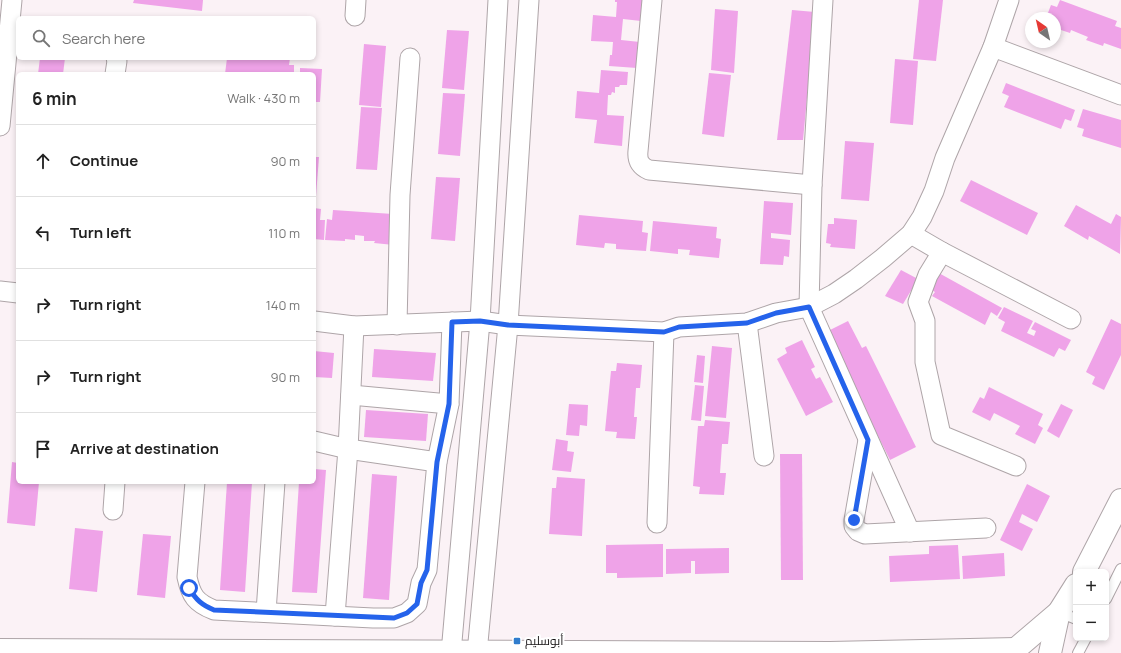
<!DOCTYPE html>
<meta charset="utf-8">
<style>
:root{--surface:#fff;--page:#f2f2f2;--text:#222;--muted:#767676;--line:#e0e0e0}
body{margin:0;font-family:Manrope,Cairo,sans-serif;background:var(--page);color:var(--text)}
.controls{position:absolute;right:12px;bottom:12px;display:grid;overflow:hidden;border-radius:6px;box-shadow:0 2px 6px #0003}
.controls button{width:36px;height:36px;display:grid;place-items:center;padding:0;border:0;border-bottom:1px solid var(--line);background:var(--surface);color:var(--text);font:20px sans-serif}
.compass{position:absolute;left:1025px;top:12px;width:36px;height:36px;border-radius:50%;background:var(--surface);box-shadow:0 2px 6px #0003;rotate:326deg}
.stop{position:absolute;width:12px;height:12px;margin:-9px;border:3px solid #2563eb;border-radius:50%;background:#fff}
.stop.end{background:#2563eb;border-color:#fff;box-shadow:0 1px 4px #0008}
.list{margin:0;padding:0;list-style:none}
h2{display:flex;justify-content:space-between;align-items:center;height:52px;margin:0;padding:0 16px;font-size:17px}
h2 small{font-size:13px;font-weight:400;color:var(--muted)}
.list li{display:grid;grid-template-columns:26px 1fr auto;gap:12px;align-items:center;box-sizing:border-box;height:72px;padding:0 16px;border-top:1px solid var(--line)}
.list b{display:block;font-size:15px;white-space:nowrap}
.list em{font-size:13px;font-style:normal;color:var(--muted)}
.icon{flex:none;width:22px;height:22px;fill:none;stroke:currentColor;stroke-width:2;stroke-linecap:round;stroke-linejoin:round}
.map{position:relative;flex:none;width:1121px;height:653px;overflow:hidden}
.search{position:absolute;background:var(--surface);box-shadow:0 2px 6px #0003;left:16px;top:16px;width:300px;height:44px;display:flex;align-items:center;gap:10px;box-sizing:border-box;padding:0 14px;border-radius:6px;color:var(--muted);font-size:15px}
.panel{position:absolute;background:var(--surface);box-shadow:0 2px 6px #0003;left:16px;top:72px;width:300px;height:412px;border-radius:6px}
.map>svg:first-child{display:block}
.building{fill:#efa3e8}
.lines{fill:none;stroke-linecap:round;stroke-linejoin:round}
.lane-casing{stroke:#aea5a8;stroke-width:12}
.street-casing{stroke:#aea5a8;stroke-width:21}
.secondary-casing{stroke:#aea5a8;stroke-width:24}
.lane{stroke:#fff;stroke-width:10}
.street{stroke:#fff;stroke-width:19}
.secondary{stroke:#fff;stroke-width:22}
.route{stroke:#2563eb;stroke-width:5}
.poi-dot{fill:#307dcd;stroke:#fff;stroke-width:1.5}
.labels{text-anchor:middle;stroke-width:4;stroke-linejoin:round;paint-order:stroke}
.poi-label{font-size:12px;fill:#181516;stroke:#fff;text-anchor:start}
</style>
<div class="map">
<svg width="1121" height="653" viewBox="0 0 1121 653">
<rect width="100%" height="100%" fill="#fbf2f6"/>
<g class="building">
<path d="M134,0H203L202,11L133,3Z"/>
<path d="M615,0H643L641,21L623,19L621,40L640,42L637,68L609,66L610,55H612L613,42L591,41L593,15L616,17L617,2H615Z"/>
<path d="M919,0H943L936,61L913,59Z"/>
<path d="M1060,0L1117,21L1115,26L1121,28V49L1104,43L1103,46L1086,40L1088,37L1071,30L1070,33L1055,28V18H1046L1051,5L1057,7Z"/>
<path d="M715,9L738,11L734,73L711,70Z"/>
<path d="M792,10L815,12L803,140H777Z"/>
<path d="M447,30L469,31L464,90L442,88Z"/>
<path d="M364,44L386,46L381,107L359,105Z"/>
<path d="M40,58H65L63,74L48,72V74H38Z"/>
<path d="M227,58H290L289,65H294V74H225Z"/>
<path d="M895,59L918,61L913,125L890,123Z"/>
<path d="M300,68L322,69L320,102H314V74H300Z"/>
<path d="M601,70L628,72L627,85H620L619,87H615V93L612,92L611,95H608L607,115L624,116L622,146L594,143L597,120L575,118L577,91L599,93Z"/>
<path d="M709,73L731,75L724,137L702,134Z"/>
<path d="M1006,83L1075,110L1071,121L1065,119L1061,129L1004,107L1009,96L1002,93Z"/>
<path d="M443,93L465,94L460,156L438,154Z"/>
<path d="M361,107L382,108L377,170L356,169Z"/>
<path d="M1083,109L1121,120V148L1082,136L1084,129L1077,127Z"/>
<path d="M845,141L874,143L869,201L841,199Z"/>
<path d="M314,157H319L316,196L314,195Z"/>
<path d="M436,177L460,178L455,241L431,239Z"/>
<path d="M971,180L1038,213L1027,235L960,201Z"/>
<path d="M764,201L793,203L791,235L771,233V238L790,240L789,257L784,256L783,265L760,264Z"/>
<path d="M1076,205L1111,224L1116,214L1121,217L1120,254L1089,236L1088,240L1064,226Z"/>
<path d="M314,208L321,209L320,220H325L324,240L314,239Z"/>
<path d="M333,210L393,214L394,245L374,243L375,241H364V236L355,235V240L345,239V241L325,240L327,219L332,220Z"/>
<path d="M579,215L643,221L642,232L648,233L646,251L616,249V244L605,243L604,248L576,245Z"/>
<path d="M834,218L857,220L855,249L830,247L831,244L826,243L828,224H834Z"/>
<path d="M653,221L717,227L716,238L721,239L719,258L689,255L690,250L678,249V254L650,251Z"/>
<path d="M901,270L918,279L903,304L885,296Z"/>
<path d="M937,272L1002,308L997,316L991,312L985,325L932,296L935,292L928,288Z"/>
<path d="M1004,307L1033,321L1027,333L1034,336L1036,331L1031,329L1035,322L1071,340L1065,351L1059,348L1054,357L1001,331L1005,322L998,318Z"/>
<path d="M1111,319L1121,324V355L1104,390L1092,384L1095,377L1086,372Z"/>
<path d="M848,321L862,348L866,346L916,447L890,460L826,332Z"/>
<path d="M802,340L815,367L811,369L816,379L820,377L833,402L806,416L777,359L787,353L785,348Z"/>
<path d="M712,346L732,348L726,418L705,416Z"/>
<path d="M374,349L436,353L433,381L372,377Z"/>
<path d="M314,351L334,353L332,378L314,377Z"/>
<path d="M697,355L705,356L703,383L694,382Z"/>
<path d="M617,363L642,365L640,388H636L634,417H637L635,439L616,438L617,432L605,431L611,371H616Z"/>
<path d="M695,385L704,386L701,421L691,420Z"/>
<path d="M989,387L1043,414L1038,425L1043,428L1035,444L1015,434L1020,426L994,413L990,421L972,412L980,397L984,399Z"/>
<path d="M569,404L588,405L587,426L580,425L579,436L566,435Z"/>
<path d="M1061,404L1073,410L1059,438L1047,431Z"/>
<path d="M366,410L428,414L426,441L364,437Z"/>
<path d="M705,420L730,422L728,444H722L720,473H726L724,495L699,494L700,487L693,486L698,426H704Z"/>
<path d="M556,439L568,441L567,451L574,452L571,472L552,470Z"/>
<path d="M780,454H802L803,580H781Z"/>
<path d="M12,462L18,463V482H39L35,526L7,523Z"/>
<path d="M314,469L326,470L317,593L292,592L299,482H314Z"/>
<path d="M372,474L397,476L389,600L363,598Z"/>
<path d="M557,477L585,479L582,536L549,534L552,488H556Z"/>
<path d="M227,482H252L245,592L220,590Z"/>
<path d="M1027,484L1050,496L1037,522L1022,514L1019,522L1033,529L1022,551L1000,540Z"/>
<path d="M75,528L103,531L97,592L69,589Z"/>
<path d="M143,534L171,536L165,598L137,595Z"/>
<path d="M663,544V577L617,578V573H606V545Z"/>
<path d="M958,545L960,579L890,582L889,556L929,554V546Z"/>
<path d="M729,548V573L695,574V561H691V573L666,574V549Z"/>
<path d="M1004,553L1005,576L963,579L962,556Z"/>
</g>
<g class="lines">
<defs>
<g id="lane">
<path d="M1106,599L1121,569"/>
<path d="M1059,612L1076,619"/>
<path d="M1078,653L1086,638"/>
</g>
<g id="street">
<path d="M652,0L638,151C637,161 640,166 649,170L812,185"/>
<path d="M823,0L812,185L809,307L910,532"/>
<path d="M355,16L356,0"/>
<path d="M993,47L1121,95"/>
<path d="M115,74L117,61L116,58"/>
<path d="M0,126L12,0"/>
<path d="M911,234L942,252L1071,319"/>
<path d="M942,252L928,275L918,302L925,321V362L941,435L1016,466"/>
<path d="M0,291L18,293"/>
<path d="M314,321L354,326L480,321L508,325L664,332L679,327L747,323L776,313L809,307L834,294L856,279L883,258L911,234L922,217L934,191L945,158L993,47L1009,0"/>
<path d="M747,323L764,456"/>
<path d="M397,325L400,195L410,58"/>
<path d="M351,395L449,404"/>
<path d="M868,440L854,520V526L858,531L865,534L986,528"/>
<path d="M314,441L348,449L437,462"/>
<path d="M195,482L187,577C191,596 196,603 214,610L373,618H394L407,613L417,604L421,583L427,570L437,462L449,404L452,322"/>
<path d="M113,510L115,482"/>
<path d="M657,523L664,332"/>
<path d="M266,612L275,482"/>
<path d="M335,616L348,449L354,326"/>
<path d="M451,653L480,321L498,0"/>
<path d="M477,653L508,325L529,0"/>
</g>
<g id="secondary">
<path d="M1084,572L1121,500"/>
<path d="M0,650L830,653L1016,649"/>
<path d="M1011,653L1059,612L1076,585"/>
<path d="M1050,653L1059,612"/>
</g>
</defs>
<use href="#lane" class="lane-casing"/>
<use href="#street" class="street-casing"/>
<use href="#secondary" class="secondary-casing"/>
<use href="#lane" class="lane"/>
<use href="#street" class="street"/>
<use href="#secondary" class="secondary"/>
</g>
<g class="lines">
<path class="route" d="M189,588C196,600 202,605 214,610L394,618L407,613L417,604L421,583L427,570L437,462L449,404L452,322L480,321L508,325L664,332L679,327L747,323L776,313L809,307L868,440L854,520"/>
</g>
<rect class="poi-dot" x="513" y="637" width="8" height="8" rx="2"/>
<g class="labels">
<g class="poi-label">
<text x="525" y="645">أبوسليم</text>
</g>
</g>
</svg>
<div class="controls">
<button>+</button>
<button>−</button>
</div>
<svg class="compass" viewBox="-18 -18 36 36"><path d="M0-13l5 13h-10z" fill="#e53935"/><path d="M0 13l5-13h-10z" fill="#767676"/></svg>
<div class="stop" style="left:189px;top:588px"></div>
<div class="stop end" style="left:854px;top:520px"></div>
<div class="search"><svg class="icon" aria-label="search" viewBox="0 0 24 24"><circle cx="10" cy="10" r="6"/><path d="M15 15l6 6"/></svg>Search here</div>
<section class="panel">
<h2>6 min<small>Walk · 430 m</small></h2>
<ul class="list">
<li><svg class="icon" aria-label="ahead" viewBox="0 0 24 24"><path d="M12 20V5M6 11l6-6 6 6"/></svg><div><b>Continue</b></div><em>90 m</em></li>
<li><svg class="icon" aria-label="left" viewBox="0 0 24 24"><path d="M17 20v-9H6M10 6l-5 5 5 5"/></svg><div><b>Turn left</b></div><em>110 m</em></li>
<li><svg class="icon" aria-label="right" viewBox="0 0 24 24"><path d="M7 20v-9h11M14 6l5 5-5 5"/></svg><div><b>Turn right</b></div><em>140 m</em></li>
<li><svg class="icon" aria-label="right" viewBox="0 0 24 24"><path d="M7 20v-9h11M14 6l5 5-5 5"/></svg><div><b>Turn right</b></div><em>90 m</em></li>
<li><svg class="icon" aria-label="arrive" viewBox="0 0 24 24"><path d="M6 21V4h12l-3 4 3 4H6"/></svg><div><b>Arrive at destination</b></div></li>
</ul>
</section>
</div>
